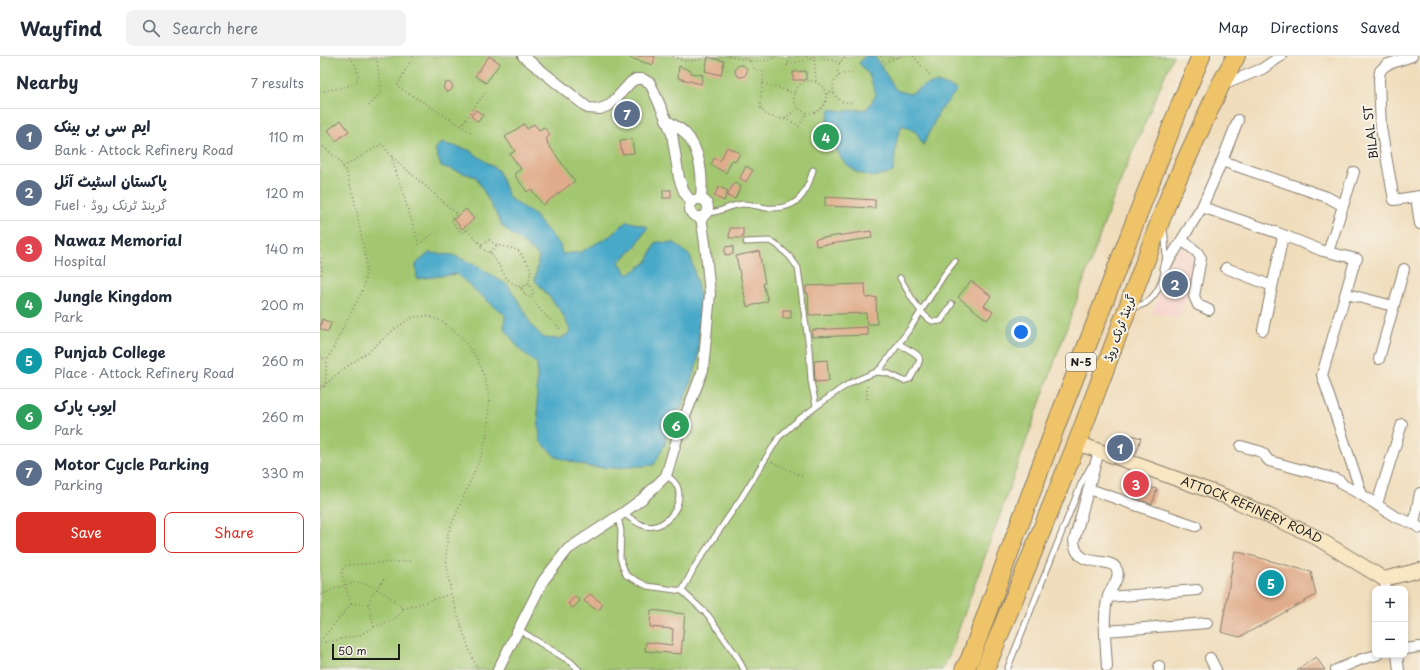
<!DOCTYPE html>
<meta charset="utf-8">
<style>
:root{--surface:#fff;--page:#f2f2f3;--text:#1f2937;--muted:#747a83;--line:#e0e1e3;--accent:#d93025}
body{margin:0;font-family:"Playpen Sans","Playpen Sans Arabic",sans-serif;background:var(--page);color:var(--text)}
.controls{position:absolute;right:12px;bottom:12px;display:grid;overflow:hidden;border-radius:8px;box-shadow:0 2px 6px #0003}
.controls button{width:36px;height:36px;display:grid;place-items:center;padding:0;border:0;border-bottom:1px solid var(--line);background:var(--surface);color:var(--text);font:20px sans-serif}
.scale{position:absolute;left:12px;bottom:10px;width:68px;box-sizing:border-box;padding-left:4px;border:2px solid #1c1c1c;border-top:0;font-size:11px;line-height:14px;white-space:nowrap;color:#1c1c1c;-webkit-text-stroke:3px #f7f3e8;paint-order:stroke}
.you{position:absolute;left:701px;top:276px;width:14px;height:14px;margin:-10px;border:3px solid #fff;border-radius:50%;background:#1a73e8;box-shadow:0 0 0 6px #1a73e833}
.badge{display:grid;place-items:center;width:26px;height:26px;border-radius:50%;background:var(--accent);color:#fff;font-size:13px;font-weight:700}
.pin{position:absolute;translate:-50% -50%;border:2px solid #fff;box-shadow:0 1px 4px #0006}
.list{margin:0;padding:0;list-style:none}
h2{display:flex;justify-content:space-between;align-items:center;height:52px;margin:0;padding:0 16px;font-size:17px}
h2 small{font-size:13px;font-weight:400;color:var(--muted)}
.list li{display:grid;grid-template-columns:26px 1fr auto;gap:12px;align-items:center;box-sizing:border-box;height:56px;padding:0 16px;border-top:1px solid var(--line)}
.list b{display:block;font-size:15px;white-space:nowrap}
.list p{margin:0;font-size:13px;white-space:nowrap;color:var(--muted)}
.list em{font-size:13px;font-style:normal;color:var(--muted)}
.actions{display:flex;gap:8px;padding:12px 16px}
.actions a{flex:1;padding:9px 0;border:1px solid var(--accent);border-radius:8px;text-align:center;font-size:14px;color:var(--accent)}
.actions .main{background:var(--accent);color:#fff}
.icon{flex:none;width:22px;height:22px;fill:none;stroke:currentColor;stroke-width:2;stroke-linecap:round;stroke-linejoin:round}
.map{position:relative;flex:none;width:1100px;height:614px;overflow:hidden}
header{display:flex;align-items:center;gap:24px;box-sizing:border-box;height:56px;padding:0 20px;background:var(--surface);border-bottom:1px solid var(--line)}
header strong{font-size:19px}
nav{display:flex;gap:22px;margin-inline-start:auto;font-size:14px}
.search{width:280px;height:36px;background:var(--page);display:flex;align-items:center;gap:10px;box-sizing:border-box;padding:0 14px;border-radius:8px;color:var(--muted);font-size:15px}
main{display:flex}
aside{flex:1;background:var(--surface)}
.map>svg:first-child{display:block}
.built{fill:#f7d0ca}
.green{fill:#a3c771;stroke:#607246}
.water{fill:#4aa9c9;stroke:#336272}
.building{fill:#e0ac8b}
.lines{fill:none;stroke-linecap:round;stroke-linejoin:round}
.lane-casing{stroke:#867c6c;stroke-width:7}
.street-casing{stroke:#867c6c;stroke-width:12}
.secondary-casing{stroke:#867c6c;stroke-width:16}
.highway-casing{stroke:#867c6c;stroke-width:20}
.path{stroke:#867c6c;stroke-width:1.5;stroke-dasharray:1 3;stroke-linecap:butt}
.lane{stroke:#fff;stroke-width:5}
.street{stroke:#fff;stroke-width:10}
.secondary{stroke:#f9e7c3;stroke-width:14}
.highway{stroke:#efc469;stroke-width:18}
.labels{text-anchor:middle;stroke-width:4;stroke-linejoin:round;paint-order:stroke}
.shield{fill:#f7f3e8;stroke:#5e5c59;stroke-width:1}
.shield-label{font-size:11px;font-weight:bold;fill:#1c1c1c}
.street-label{font-size:12px;fill:#1c1c1c;stroke:#f7f3e8}
</style>
<header>
<strong>Wayfind</strong>
<div class="search"><svg class="icon" aria-label="search" viewBox="0 0 24 24"><circle cx="10" cy="10" r="6"/><path d="M15 15l6 6"/></svg>Search here</div>
<nav><a>Map</a><a>Directions</a><a>Saved</a></nav>
</header>
<main>
<aside>
<h2>Nearby<small>7 results</small></h2>
<ul class="list">
<li><span class="badge" style="background:#5c6f8a">1</span><div><b>ایم سی بی بینک</b><p>Bank · Attock Refinery Road</p></div><em>110 m</em></li>
<li><span class="badge" style="background:#5c6f8a">2</span><div><b>پاکستان اسٹیٹ آئل</b><p>Fuel · گرینڈ ٹرنک روڈ</p></div><em>120 m</em></li>
<li><span class="badge" style="background:#e0444e">3</span><div><b>Nawaz Memorial</b><p>Hospital</p></div><em>140 m</em></li>
<li><span class="badge" style="background:#2e9e5b">4</span><div><b>Jungle Kingdom</b><p>Park</p></div><em>200 m</em></li>
<li><span class="badge" style="background:#0f9aa8">5</span><div><b>Punjab College</b><p>Place · Attock Refinery Road</p></div><em>260 m</em></li>
<li><span class="badge" style="background:#2e9e5b">6</span><div><b>ایوب پارک</b><p>Park</p></div><em>260 m</em></li>
<li><span class="badge" style="background:#5c6f8a">7</span><div><b>Motor Cycle Parking</b><p>Parking</p></div><em>330 m</em></li>
</ul>
<div class="actions"><a class="main">Save</a><a>Share</a></div>
</aside>
<div class="map">
<svg width="1100" height="614" viewBox="0 0 1100 614">
<rect width="100%" height="100%" fill="#f7f3e8"/>
<filter id="ink" filterUnits="userSpaceOnUse"><feTurbulence type="fractalNoise" baseFrequency=".025" numOctaves="2"/><feDisplacementMap in="SourceGraphic" scale="8" xChannelSelector="R" yChannelSelector="G"/><feConvolveMatrix kernelMatrix="1 2 1 2 8 2 1 2 1" color-interpolation-filters="sRGB"/></filter>
<filter id="wash" filterUnits="userSpaceOnUse"><feTurbulence type="fractalNoise" baseFrequency=".012" numOctaves="4" result="noise"/><feDisplacementMap in="SourceGraphic" scale="16" xChannelSelector="R" yChannelSelector="G"/><feGaussianBlur stdDeviation="0.9" result="paint"/><feColorMatrix in="noise" values="0 0 0 0 0 0 0 0 0 0 0 0 0 0 0 0 0 1.4 0 .05"/><feComposite in="paint" operator="in"/></filter>
<g filter="url(#wash)">
<rect width="100%" height="100%" fill="#f0ddbc"/>
<path class="built" d="M863,190L876,204L859,263L832,257L856,193Z"/>
<path class="green" d="M0,0H853L793,143L631,595L622,614H0Z"/>
<g class="water">
<path d="M545,0L555,1L576,34L590,38C610,26 616,23 637,34L619,56L603,89L596,76L582,69L577,82L573,116L552,121L536,116L522,104L515,90L507,66L510,53L523,55L547,53L556,39L549,19L539,7Z"/>
<path d="M122,87L149,94L178,114L189,142L213,158L240,189L242,198L261,196L290,180L307,165L328,171L315,191L299,206L308,219L327,206L336,186L355,187L371,201L380,241L378,305L361,353L350,360L345,388L334,409L296,412L270,411L236,401L220,385L217,344V308L200,294L184,272L185,259L158,237L137,218L97,223L96,208L109,197L133,199L157,210L188,229L206,257L211,269L224,282L240,283L251,276L241,255L215,224L219,200L183,171L156,121L121,110L115,93Z"/>
</g>
<g id="blocks">
<g class="building">
<path d="M169,0L180,7L166,27L155,20Z"/>
<path d="M311,0H335L333,9L310,2Z"/>
<path d="M388,1L404,5L401,19L385,15Z"/>
<circle cx="421" cy="15" r="6"/>
<path d="M359,10L371,15V17L383,19L381,28L358,22Z"/>
<path d="M486,15V24H473V16Z"/>
<circle cx="128" cy="31" r="4.5"/>
<path d="M156,54L163,59L158,66L151,60Z"/>
<path d="M21,64L29,75L16,85L8,74Z"/>
<path d="M204,68L207,73L214,68L219,74L224,71L230,79L226,83L228,86L227,87L255,125L223,149L211,133L207,136L194,118L201,113L190,98L195,95L185,81Z"/>
<path d="M312,83L314,97L302,98L300,84Z"/>
<path d="M407,91L420,97L416,105L412,104L406,117L391,109L394,102L400,105Z"/>
<path d="M426,110L433,114L426,126L420,122Z"/>
<path d="M414,127L421,130L415,143L407,140Z"/>
<path d="M399,131L408,135L404,145L394,140Z"/>
<rect x="343" y="134" width="8" height="8"/>
<path d="M505,141L555,144V152L505,150Z"/>
<path d="M146,153L154,163L142,173L134,163Z"/>
<path d="M410,172H423V182H409Z"/>
<path d="M551,175L552,182L496,190L495,183Z"/>
<path d="M413,190V198L405,199V191Z"/>
<path d="M439,195L445,227L443,228L448,245L427,251L416,200Z"/>
<path d="M858,219L869,223L866,233L855,228Z"/>
<path d="M651,225L671,240L664,250L673,256L667,264L638,241Z"/>
<path d="M545,228L546,242L556,241L557,268H547L546,257L489,259L488,237H486V230Z"/>
<rect x="463" y="254" width="8" height="8"/>
<path d="M2,263L11,267L8,276L0,273Z"/>
<path d="M547,271L548,279L492,281V274Z"/>
<path d="M507,304L509,325L495,326L494,305Z"/>
<path d="M804,377L821,382L816,398L800,392Z"/>
<path d="M816,428L837,433L832,448L812,441Z"/>
<path d="M915,495L991,516L996,539L920,581L901,576Z"/>
<path d="M270,538L283,548L278,555L264,545Z"/>
<path d="M255,540L260,545L253,552L248,548Z"/>
<path d="M331,554L365,558L361,598L325,595L326,586L352,589L353,573L330,571Z"/>
<path d="M996,601L1005,614H977Z"/>
</g>
</g>
</g>
<g filter="url(#ink)">
<use href="#blocks" fill-opacity="0" stroke="#867c6c" stroke-width="1"/>
<g class="lines">
<defs>
<g id="lane">
<path d="M387,157C400,157 410,149 423,148C431,148 439,151 447,152C477,154 486,140 493,114"/>
<path d="M426,186L449,185L456,188L470,201L478,212L489,292L491,325L496,350"/>
<path d="M580,222C588,235 599,258 612,265C615,266 618,265 621,265L632,248"/>
<path d="M811,253C816,251 822,249 826,247C848,231 847,195 844,172"/>
<path d="M556,316L567,317L584,325L590,323C605,298 603,302 579,288"/>
<path d="M303,457C309,461 315,466 322,469C350,480 375,432 346,420"/>
<path d="M298,461L301,475L300,502L306,519L327,530L362,535L388,559L418,602L424,614"/>
<path d="M362,535L375,510L420,444L459,381L478,364L519,334L532,326L556,316L561,312L591,271L624,219L635,205"/>
<path d="M199,574L251,606L259,614"/>
<path d="M687,614L761,428L771,410"/>
</g>
<g id="street">
<path d="M203,0L268,52L280,53L290,49L311,26L316,23H323L330,27L347,65L352,78L359,122L364,136L372,147"/>
<path d="M1092,0L1066,9L1060,15L1059,24L1061,72L1074,144L1100,140"/>
<path d="M900,30L942,13L961,0"/>
<path d="M347,65C353,69 361,72 365,77C381,94 383,122 381,143"/>
<path d="M902,105L1007,141L1022,149"/>
<path d="M1096,141L1100,168"/>
<circle cx="379" cy="152" r="9"/>
<path d="M882,151L902,105L918,64"/>
<path d="M862,184L877,196L881,202L874,240L878,249L889,254"/>
<path d="M1008,196L1034,116"/>
<path d="M1034,208L1002,319L1042,439L1074,460L1094,468L1100,472"/>
<path d="M845,211L882,151L958,177L1003,195L1037,203"/>
<path d="M906,212L952,230"/>
<path d="M1027,238L1073,250"/>
<path d="M943,274L963,180"/>
<path d="M1059,303L1084,213"/>
<path d="M921,390L942,396L949,405L1016,423L1020,425L1023,429L1042,439"/>
<path d="M779,395L754,485C756,514 789,500 796,512C802,520 791,532 788,540C782,563 786,588 787,611"/>
<path d="M769,433L876,470"/>
<path d="M1057,448L1082,368"/>
<path d="M1094,468L1100,437"/>
<path d="M1064,523L1066,533"/>
<path d="M788,541L877,534"/>
<path d="M786,575L887,567"/>
<path d="M1085,593L1100,591"/>
<path d="M1077,599L1079,614"/>
<path d="M890,602L896,614"/>
<path d="M839,610V614"/>
<path d="M178,614L223,525L248,493L303,457L322,443L346,420L359,376L383,314L390,238L385,187L381,161"/>
<path d="M1016,614L1042,603L1057,599"/>
</g>
<g id="secondary">
<path id="s1" d="M757,387L907,441L992,479L1064,523L1100,514"/>
</g>
<g id="highway">
<path d="M644,614L650,603L735,372L859,52L881,0"/>
<path d="M665,614L757,387L850,139L900,30L916,0"/>
</g>
</defs>
<use href="#lane" class="lane-casing"/>
<use href="#street" class="street-casing"/>
<use href="#secondary" class="secondary-casing"/>
<use href="#highway" class="highway-casing"/>
<g class="path">
<path d="M93,0L77,30L151,76"/>
<path d="M353,0C363,7 375,7 385,0"/>
<path d="M409,0C421,4 445,9 456,0"/>
<path d="M486,0L492,2"/>
<path d="M494,0L496,26"/>
<path d="M561,0L564,7L580,0"/>
<path d="M593,0L611,20"/>
<path d="M430,5L435,14L444,15L440,50C445,62 453,61 464,63C469,64 475,67 479,70L487,57"/>
<path d="M468,8C483,4 506,0 520,7"/>
<path d="M467,10L470,0"/>
<path d="M532,17C505,15 508,51 534,46"/>
<path d="M519,20C515,11 520,5 527,0"/>
<circle cx="490" cy="41" r="16"/>
<path d="M443,27L475,37"/>
<path d="M0,36L33,29C43,21 36,7 28,0"/>
<path d="M506,38L513,35"/>
<path d="M49,50L60,37L61,29L56,0"/>
<path d="M465,63L477,52"/>
<path d="M141,70L165,37"/>
<path d="M0,88L18,103L26,115L34,142L46,204C46,214 46,223 43,233L7,304L5,330H0"/>
<path d="M72,101L137,158L131,164L142,177L150,172"/>
<path d="M23,111L62,88L71,100L99,188L114,177"/>
<path d="M147,174L161,189L160,191L167,196H170L188,224L201,232L207,241H212L221,255L240,273"/>
<path d="M162,188L169,184L177,189"/>
<path d="M170,196L177,189L198,194L211,213L209,227L213,235L212,241"/>
<path d="M0,202L2,216L0,220"/>
<path d="M201,232L209,227"/>
<path d="M0,300L7,304"/>
<path d="M0,333L22,314L48,296L76,272L93,261L108,260L123,266L140,280L157,302L164,320L169,340L168,373L162,398L128,477L126,501L131,538L150,596L158,614"/>
<path d="M547,343V327"/>
<path d="M452,406L484,421"/>
<path d="M0,539C11,535 22,529 33,527C47,524 74,542 83,553L82,556L75,563L54,571L38,580L0,587"/>
<path d="M31,548L22,519C22,513 23,511 28,509L91,505"/>
<path d="M31,548H49"/>
<path d="M83,553L131,538"/>
<path d="M54,571L49,548L51,540L65,522"/>
<path d="M0,585L31,548"/>
</g>
<use href="#lane" class="lane"/>
<use href="#street" class="street"/>
<use href="#secondary" class="secondary"/>
<use href="#highway" class="highway"/>
</g>
</g>
<g class="labels">
<rect class="shield" x="746" y="297" width="30" height="18" rx="3"/>
<g class="shield-label">
<text x="761" y="310">N-5</text>
</g>
<g class="street-label">
<text transform="translate(1051 76) rotate(-97)" y="4">BILAL ST</text>
<text transform="translate(800 272) rotate(-70)" y="4">گرینڈ ٹرنک روڈ</text>
<text dy="4" stroke="none"><textPath href="#s1" startOffset="187">ATTOCK REFINERY ROAD</textPath></text>
</g>
</g>
</svg>
<div class="controls">
<button>+</button>
<button>−</button>
</div>
<div class="scale">50 m</div>
<div class="you"></div>
<div class="pin badge" style="left:800px;top:392px;background:#5c6f8a">1</div>
<div class="pin badge" style="left:855px;top:228px;background:#5c6f8a">2</div>
<div class="pin badge" style="left:816px;top:428px;background:#e0444e">3</div>
<div class="pin badge" style="left:506px;top:81px;background:#2e9e5b">4</div>
<div class="pin badge" style="left:951px;top:527px;background:#0f9aa8">5</div>
<div class="pin badge" style="left:356px;top:369px;background:#2e9e5b">6</div>
<div class="pin badge" style="left:307px;top:58px;background:#5c6f8a">7</div>
</div>
</main>
